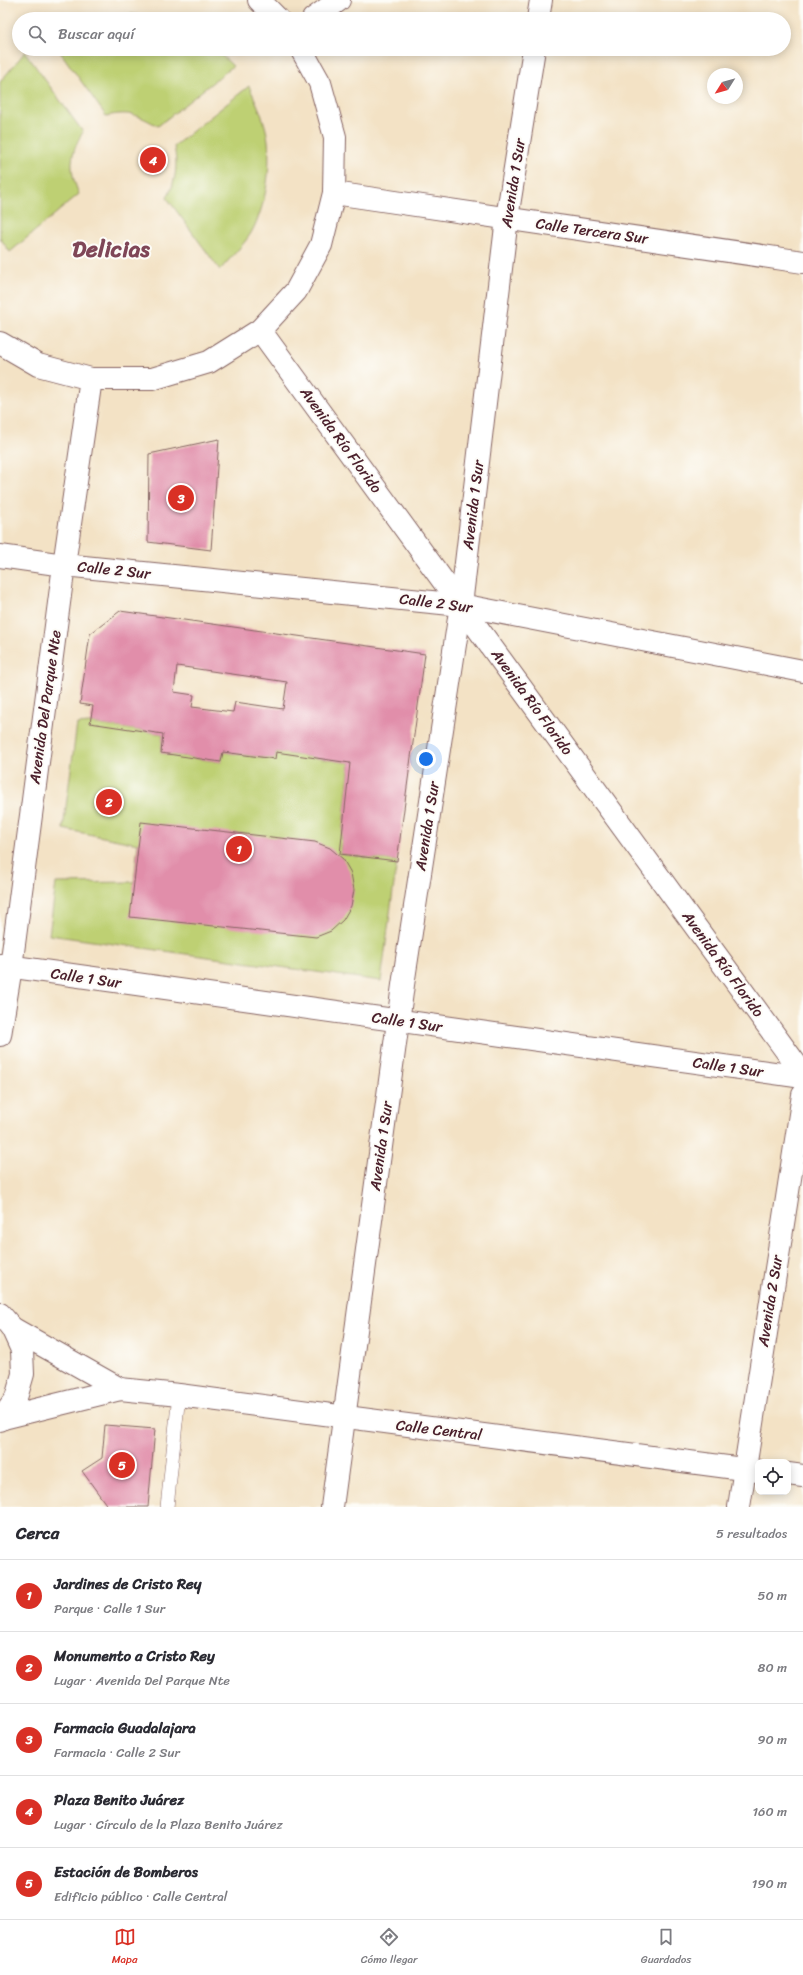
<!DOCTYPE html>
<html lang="es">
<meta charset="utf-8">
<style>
:root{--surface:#fff;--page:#f2f2f3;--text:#2b2b33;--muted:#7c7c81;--line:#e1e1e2;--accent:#d93025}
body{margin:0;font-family:Sriracha,sans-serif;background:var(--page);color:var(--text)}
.controls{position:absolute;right:12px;bottom:12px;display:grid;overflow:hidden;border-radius:8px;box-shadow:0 2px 10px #0003}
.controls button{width:36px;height:36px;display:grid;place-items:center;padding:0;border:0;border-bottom:1px solid var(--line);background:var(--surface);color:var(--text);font:20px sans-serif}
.compass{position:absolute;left:707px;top:68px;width:36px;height:36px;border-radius:50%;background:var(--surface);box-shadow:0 2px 10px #0003;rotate:233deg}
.you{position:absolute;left:426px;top:759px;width:14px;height:14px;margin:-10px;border:3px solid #fff;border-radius:50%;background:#1a73e8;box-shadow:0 0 0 6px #1a73e833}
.badge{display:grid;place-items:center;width:26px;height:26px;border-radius:50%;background:var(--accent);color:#fff;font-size:13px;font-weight:700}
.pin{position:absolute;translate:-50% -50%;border:2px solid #fff;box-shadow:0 1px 4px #0006}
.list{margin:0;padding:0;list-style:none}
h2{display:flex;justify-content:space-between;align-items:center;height:52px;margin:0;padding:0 16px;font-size:17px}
h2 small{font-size:13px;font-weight:400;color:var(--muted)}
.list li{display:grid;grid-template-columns:26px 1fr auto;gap:12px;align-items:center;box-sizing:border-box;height:72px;padding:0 16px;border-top:1px solid var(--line)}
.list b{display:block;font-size:15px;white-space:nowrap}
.list p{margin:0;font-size:13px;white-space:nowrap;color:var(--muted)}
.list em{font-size:13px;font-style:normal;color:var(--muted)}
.icon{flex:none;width:22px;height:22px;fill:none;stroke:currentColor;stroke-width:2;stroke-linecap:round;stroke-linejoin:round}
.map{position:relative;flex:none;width:803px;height:1507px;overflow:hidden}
.search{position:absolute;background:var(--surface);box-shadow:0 2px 10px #0003;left:12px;right:12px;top:12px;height:44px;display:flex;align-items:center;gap:10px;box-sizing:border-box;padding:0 14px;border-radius:22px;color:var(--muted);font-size:15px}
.sheet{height:412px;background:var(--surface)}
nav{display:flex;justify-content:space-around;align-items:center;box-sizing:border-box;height:56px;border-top:1px solid var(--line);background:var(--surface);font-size:11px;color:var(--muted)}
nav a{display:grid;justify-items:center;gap:2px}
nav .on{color:var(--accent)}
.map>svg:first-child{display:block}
.green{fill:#bed073;stroke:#84784f}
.building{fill:#e18eaa;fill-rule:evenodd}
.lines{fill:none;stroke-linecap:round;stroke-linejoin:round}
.lane-casing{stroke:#856361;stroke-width:14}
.street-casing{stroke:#856361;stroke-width:24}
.secondary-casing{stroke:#856361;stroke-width:24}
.lane{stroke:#fff;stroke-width:13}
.street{stroke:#fff;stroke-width:22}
.secondary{stroke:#fff;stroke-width:22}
.labels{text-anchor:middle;stroke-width:4;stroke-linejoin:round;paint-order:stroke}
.street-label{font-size:15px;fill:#4a1f2b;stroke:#fdfcf7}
.town-label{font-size:23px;font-weight:bold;fill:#7f4657;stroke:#fdfcf7}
</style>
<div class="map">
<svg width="803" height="1507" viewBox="0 0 803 1507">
<rect width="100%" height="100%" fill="#fdfcf7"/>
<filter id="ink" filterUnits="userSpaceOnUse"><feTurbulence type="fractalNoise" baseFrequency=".025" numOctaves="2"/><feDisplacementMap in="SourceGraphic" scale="8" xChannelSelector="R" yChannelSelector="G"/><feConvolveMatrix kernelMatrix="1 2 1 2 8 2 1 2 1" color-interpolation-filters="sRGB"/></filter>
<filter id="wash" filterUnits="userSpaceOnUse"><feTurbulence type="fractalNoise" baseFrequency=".012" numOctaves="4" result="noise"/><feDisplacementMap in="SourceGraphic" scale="16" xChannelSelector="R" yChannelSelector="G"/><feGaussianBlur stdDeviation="0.9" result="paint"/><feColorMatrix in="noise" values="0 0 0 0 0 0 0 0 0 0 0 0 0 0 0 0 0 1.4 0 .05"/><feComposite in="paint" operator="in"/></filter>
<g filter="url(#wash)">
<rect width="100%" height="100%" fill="#f3e2c5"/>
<g class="green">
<path d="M132,14L158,19H92L101,16Z"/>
<path d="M58,49H215L233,66L158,126C138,115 130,111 106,116Z"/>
<path d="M25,52L83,132C69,155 69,170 79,194L10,252L0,238V82Z"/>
<path d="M249,86C257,104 266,122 268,141C271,171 266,206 251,233C243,246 230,258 220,270L167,198C176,181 178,166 174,146Z"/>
<path d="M90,723L163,734L161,753L221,762L223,752L275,759L276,752L350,763L340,854L397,861L381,981L49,935L56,883L134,882L138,844L63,829L77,724Z"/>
</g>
<g id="blocks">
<g class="building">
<path d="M219,439L211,550L148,542L149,454Z"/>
<path d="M120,611L425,654L397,861L340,854L350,763L276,752L275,759L223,752L221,762L161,753L163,734L90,723L93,706L80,704L90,634ZM177,666L287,682L283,709L235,702L233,712L192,707L194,695L174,692Z"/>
<path d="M141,822L315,842L330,848L343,859L351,873L354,890L351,906L343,920L331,931L316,937L130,917Z"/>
<path d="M105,1425L155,1429L148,1507H108L82,1471L102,1458Z"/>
</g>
</g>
</g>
<g filter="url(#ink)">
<use href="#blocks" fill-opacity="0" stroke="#856361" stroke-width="1"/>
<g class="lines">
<defs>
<path id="lane" d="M167,1507L179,1395"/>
<g id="street">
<path d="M538,19L541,0"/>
<path d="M334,193L803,262"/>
<path d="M0,556L64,565L461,605L803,671"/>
<path d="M0,965L803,1077"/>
<path d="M332,1507L403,985L461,605L507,218L534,49"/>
</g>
<g id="secondary">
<path d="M259,0L278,19"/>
<path d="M313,19L339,0"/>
<path d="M260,330L803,1074"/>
<path d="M0,343L38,365L91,379H152L209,362L260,330L296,291L321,245L334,193L335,137L320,83L301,49"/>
<path d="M0,1035L11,967L64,565L91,379"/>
<path d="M0,1314L12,1328L22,1350L23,1374L16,1398L0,1420"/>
<path d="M120,1389L179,1395L758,1471"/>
<path d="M3,1418L120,1389L12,1328"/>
<path d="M788,1474L803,1476"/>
<path d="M739,1507L803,1095"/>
</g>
</defs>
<use href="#lane" class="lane-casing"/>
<use href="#street" class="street-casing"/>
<use href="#secondary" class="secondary-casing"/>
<use href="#lane" class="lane"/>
<use href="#street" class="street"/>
<use href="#secondary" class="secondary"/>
</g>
</g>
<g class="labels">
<g class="street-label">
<text transform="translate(513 183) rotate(-81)" y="5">Avenida 1 Sur</text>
<text transform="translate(592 231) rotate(8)" y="5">Calle Tercera Sur</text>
<text transform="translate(341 440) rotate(54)" y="5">Avenida Río Florido</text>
<text transform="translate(473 505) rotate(-83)" y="5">Avenida 1 Sur</text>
<text transform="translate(114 570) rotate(6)" y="5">Calle 2 Sur</text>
<text transform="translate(436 603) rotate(7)" y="5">Calle 2 Sur</text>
<text transform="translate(532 702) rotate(54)" y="5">Avenida Río Florido</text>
<text transform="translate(45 707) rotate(-82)" y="5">Avenida Del Parque Nte</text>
<text transform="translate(427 826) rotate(-81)" y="5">Avenida 1 Sur</text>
<text transform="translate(723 964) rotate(54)" y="5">Avenida Río Florido</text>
<text transform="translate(86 978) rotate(8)" y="5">Calle 1 Sur</text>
<text transform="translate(407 1022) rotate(8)" y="5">Calle 1 Sur</text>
<text transform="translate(728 1067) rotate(8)" y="5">Calle 1 Sur</text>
<text transform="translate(381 1146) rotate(-82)" y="5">Avenida 1 Sur</text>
<text transform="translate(770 1301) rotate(-81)" y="5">Avenida 2 Sur</text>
<text transform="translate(439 1430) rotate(7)" y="5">Calle Central</text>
</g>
<g class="town-label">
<text x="111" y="257">Delicias</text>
</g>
</g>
</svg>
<div class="controls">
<button><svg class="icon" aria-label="locate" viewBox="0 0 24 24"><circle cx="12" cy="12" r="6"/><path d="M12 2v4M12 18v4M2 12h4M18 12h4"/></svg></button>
</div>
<svg class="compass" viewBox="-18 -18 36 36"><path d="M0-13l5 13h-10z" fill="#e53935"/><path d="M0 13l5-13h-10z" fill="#7c7c81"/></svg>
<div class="you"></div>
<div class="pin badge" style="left:239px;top:849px">1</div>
<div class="pin badge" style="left:109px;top:802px">2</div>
<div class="pin badge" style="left:181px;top:498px">3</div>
<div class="pin badge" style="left:153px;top:160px">4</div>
<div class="pin badge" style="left:122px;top:1465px">5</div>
<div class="search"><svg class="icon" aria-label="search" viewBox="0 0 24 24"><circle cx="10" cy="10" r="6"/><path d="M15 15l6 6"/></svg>Buscar aquí</div>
</div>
<section class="sheet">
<h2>Cerca<small>5 resultados</small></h2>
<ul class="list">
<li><span class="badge">1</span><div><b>Jardines de Cristo Rey</b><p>Parque · Calle 1 Sur</p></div><em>50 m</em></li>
<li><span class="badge">2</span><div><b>Monumento a Cristo Rey</b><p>Lugar · Avenida Del Parque Nte</p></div><em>80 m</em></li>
<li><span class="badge">3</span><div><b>Farmacia Guadalajara</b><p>Farmacia · Calle 2 Sur</p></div><em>90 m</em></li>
<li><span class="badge">4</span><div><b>Plaza Benito Juárez</b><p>Lugar · Círculo de la Plaza Benito Juárez</p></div><em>160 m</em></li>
<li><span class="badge">5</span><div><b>Estación de Bomberos</b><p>Edificio público · Calle Central</p></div><em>190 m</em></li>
</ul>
</section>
<nav>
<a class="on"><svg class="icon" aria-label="map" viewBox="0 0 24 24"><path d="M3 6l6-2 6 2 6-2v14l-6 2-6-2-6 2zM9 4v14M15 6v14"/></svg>Mapa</a>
<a><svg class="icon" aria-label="directions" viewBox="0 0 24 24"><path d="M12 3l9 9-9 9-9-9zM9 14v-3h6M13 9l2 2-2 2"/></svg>Cómo llegar</a>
<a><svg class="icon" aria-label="saved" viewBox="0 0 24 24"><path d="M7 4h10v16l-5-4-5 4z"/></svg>Guardados</a>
</nav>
